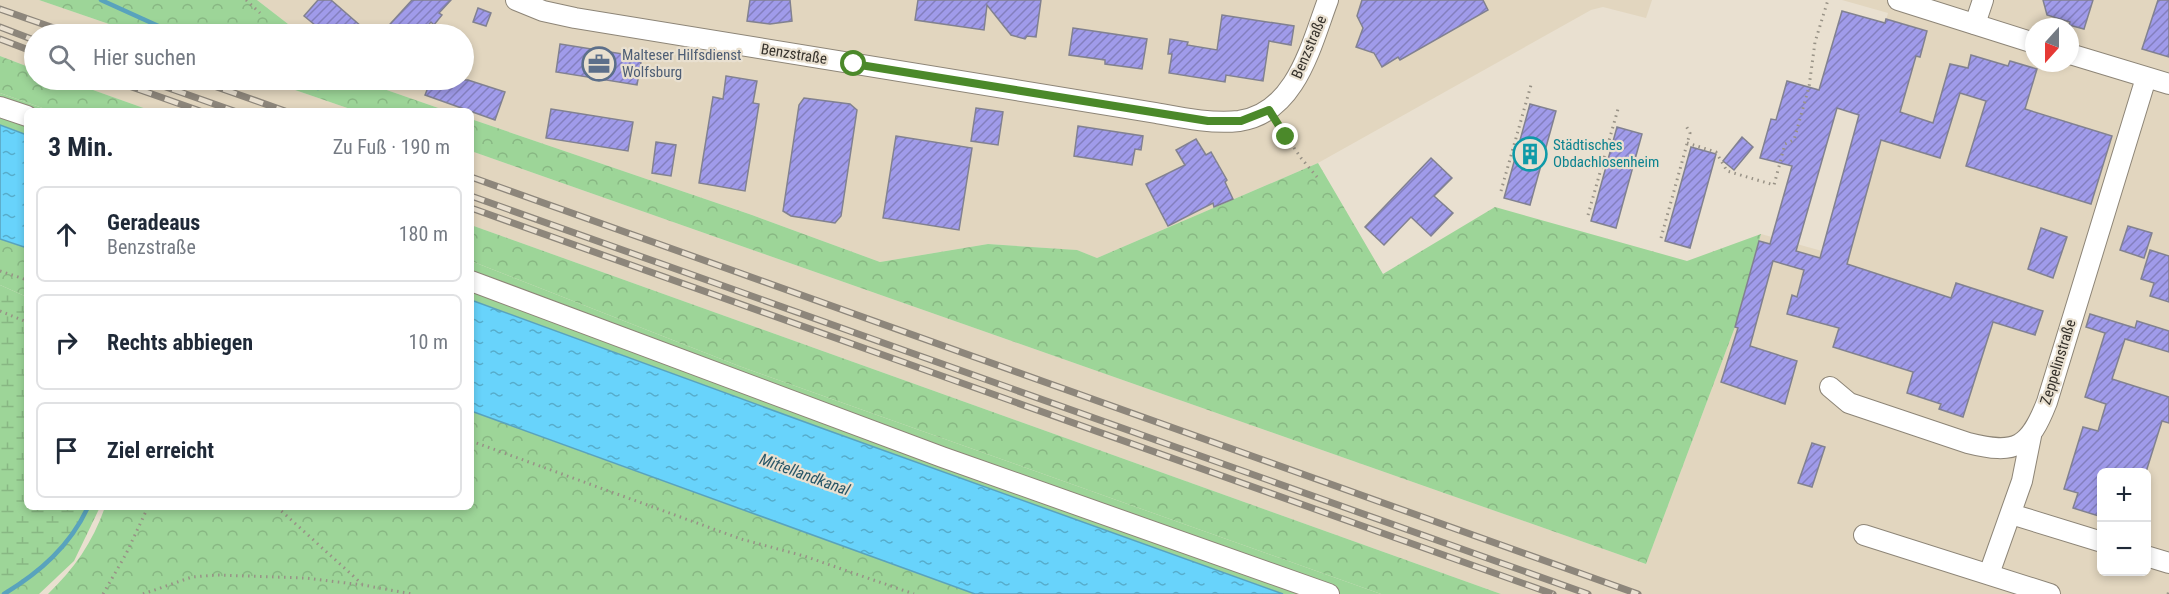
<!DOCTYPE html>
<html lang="de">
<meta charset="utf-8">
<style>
:root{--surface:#fff;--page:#f6f6f7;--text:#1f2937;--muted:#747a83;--line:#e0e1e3}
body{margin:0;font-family:"Roboto Condensed",sans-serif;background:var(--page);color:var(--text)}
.controls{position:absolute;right:18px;bottom:18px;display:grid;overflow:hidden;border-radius:9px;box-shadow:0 3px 9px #0003}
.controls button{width:54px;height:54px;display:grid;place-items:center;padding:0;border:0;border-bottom:2px solid var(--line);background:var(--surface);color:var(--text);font:30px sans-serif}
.compass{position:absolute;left:2025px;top:18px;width:54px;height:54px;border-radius:50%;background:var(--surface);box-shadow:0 3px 9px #0003;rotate:201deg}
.stop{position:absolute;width:18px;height:18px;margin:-14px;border:4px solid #4b892a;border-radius:50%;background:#fff}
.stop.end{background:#4b892a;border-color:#fff;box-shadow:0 2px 6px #0008}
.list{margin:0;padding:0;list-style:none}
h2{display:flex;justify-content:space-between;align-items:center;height:78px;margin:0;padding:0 24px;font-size:26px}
h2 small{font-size:20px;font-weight:400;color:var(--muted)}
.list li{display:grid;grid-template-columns:39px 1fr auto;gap:18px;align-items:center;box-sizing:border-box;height:96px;margin:0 12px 12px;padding:0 12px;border:2px solid var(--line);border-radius:9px}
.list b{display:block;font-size:22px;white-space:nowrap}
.list p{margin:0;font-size:20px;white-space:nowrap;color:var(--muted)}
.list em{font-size:20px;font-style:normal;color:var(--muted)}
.icon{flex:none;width:33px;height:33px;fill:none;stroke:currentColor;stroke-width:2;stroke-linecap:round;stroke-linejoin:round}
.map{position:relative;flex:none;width:2169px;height:594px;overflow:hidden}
.search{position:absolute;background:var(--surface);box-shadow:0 3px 9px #0003;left:24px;top:24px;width:450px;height:66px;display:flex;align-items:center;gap:15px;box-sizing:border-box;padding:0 21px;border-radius:33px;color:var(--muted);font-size:22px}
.panel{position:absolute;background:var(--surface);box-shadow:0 3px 9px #0003;left:24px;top:108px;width:450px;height:402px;border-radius:9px}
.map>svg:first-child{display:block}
.built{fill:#e2d6bf;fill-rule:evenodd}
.grass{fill:#9dd598}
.forest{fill:url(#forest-crowns)}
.wetland{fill:url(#wetland-marsh)}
.water{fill:url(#water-ripples);stroke:#59a3bd;stroke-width:1.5}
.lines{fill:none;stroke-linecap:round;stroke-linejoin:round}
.stream{stroke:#59a3bd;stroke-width:4.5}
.building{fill:url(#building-hatch);stroke:#818190;stroke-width:1.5;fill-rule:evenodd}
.minor-casing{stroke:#8d8577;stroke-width:22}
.path{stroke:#989286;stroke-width:3;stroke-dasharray:1.5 4.5;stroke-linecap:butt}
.minor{stroke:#fff;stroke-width:20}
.rail-casing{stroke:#8d867b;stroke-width:7}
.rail{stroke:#e9e0d0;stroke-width:4.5;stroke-dasharray:14;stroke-linecap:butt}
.route{stroke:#4b892a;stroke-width:8}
.labels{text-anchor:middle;stroke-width:4.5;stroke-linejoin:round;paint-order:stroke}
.street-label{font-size:15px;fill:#36322c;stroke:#e9e0d0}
.service-label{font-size:15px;fill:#4e5e75;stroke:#e9e0d0;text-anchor:start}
.culture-label{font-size:15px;fill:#0d838f;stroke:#e9e0d0;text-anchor:start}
.water-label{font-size:16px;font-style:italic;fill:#285667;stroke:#e9e0d0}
</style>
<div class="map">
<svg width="2169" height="594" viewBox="0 0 2169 594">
<defs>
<pattern id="forest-crowns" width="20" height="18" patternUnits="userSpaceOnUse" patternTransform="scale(1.5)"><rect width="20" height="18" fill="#9dd598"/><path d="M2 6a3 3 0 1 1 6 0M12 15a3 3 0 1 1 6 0" fill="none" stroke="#88b783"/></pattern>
<pattern id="wetland-marsh" width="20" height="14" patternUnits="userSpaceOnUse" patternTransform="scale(1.5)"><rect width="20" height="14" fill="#9dd598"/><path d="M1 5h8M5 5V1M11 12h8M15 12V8" fill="none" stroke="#88b783"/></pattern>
<pattern id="water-ripples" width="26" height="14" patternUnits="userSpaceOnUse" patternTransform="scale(1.5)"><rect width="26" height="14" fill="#68d3fb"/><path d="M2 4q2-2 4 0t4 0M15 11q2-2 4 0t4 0" fill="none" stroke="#56accb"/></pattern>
<pattern id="building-hatch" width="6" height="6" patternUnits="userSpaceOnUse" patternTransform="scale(1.5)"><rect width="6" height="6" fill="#a09bea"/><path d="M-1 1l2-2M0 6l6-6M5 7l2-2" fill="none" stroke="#837fbe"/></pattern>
</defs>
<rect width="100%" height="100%" fill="#e9e0d0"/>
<g class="built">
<path d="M0,0H39L138,34H34V69L0,56Z"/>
<path d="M257,0H1652L1646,18L1603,7L1591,10L1318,163L1097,258L1076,250L988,244L880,262L752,215L471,119V111H447L358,80H464V34H301Z"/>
<path d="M1842,0H2169V594H1501L471,225V151L1646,564L1735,327L1761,234L1822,251L1888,13ZM2034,27H2070V63H2034ZM2102,472H2146V572H2102Z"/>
<path d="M65,80H266L356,111H152Z"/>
</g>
<g class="grass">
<path d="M0,93L51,111H27V135L0,125Z"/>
<path d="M471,261L739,366L1381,594H1283L824,429L471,300Z"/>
</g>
<g class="forest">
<path d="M39,0H257L301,34H138Z"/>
<path d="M0,56L34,69V80H65L152,111H51L0,93Z"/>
<path d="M266,80H358L447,111H356Z"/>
<path d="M471,119L752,215L880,262L988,244L1077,250L1097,258L1318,163L1383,274L1495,207L1687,261L1761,234L1735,327L1646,564L471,151Z"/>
<path d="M471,225L1501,594H1381L739,366L471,261Z"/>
<path d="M0,239L27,248V297L0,285Z"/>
<path d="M471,411L975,594H48C74,569 93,542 105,507H471Z"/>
<path d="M27,507H100L74,561L39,594H0Z"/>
</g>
<path class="wetland" d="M0,285L27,297V507H87C68,546 38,572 2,594H0Z"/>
<g class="water">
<path d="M0,125L27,135V248L0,239Z"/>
<path d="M471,300L824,429L1283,594H975L471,411Z"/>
</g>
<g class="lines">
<g class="stream">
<path d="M101,0L176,34"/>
<path d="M294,80L318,88"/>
<path d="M4,594C40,572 70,546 88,507"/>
</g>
</g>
<g class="building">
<path d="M318,0H331L370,34H326L304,16Z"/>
<path d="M412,0H451L439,13L442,15L434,25L431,22L420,34H381Z"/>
<path d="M750,0H790L792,21L770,24L747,21Z"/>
<path d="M918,0H1041L1036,37L1027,36L1025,39L1011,35L987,5L984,30L915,20Z"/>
<path d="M1362,0H1483L1488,10L1400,60L1398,57L1382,67L1374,53L1356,47L1363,28L1357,16Z"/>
<path d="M2043,0H2093L2084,29L2069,25L2070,22L2047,15Z"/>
<path d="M2158,0H2169V57L2142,49Z"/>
<path d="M478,8L491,13L486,26L473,22Z"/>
<path d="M1842,11L1885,23L1886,19L1927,31L1920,57L1916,56L1900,112L1933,123L1950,64L1968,68L1971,55L2008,66L2010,61L2037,69L2025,109L2112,136L2091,204L1966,166L1986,101L1960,93L1940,158L1881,140L1847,264L1951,298L1956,283L2043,311L2035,335L1993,322L1963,417L1939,409L1941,404L1907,393L1913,372L1833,347L1839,328L1787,314L1792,295L1797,297L1804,270L1773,261L1750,346L1797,361L1785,404L1721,382L1738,328L1735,327L1759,241L1770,244L1792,166L1760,158L1771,119L1776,120L1787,81L1819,90ZM1837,108L1859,115L1820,258L1796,251Z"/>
<path d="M1222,15L1294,26L1291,45L1269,41L1263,81L1226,75L1225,82L1169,73L1172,54H1168L1170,39L1188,42L1187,45L1217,50Z"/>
<path d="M1073,28L1147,39L1142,69L1105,64V60L1069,55Z"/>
<path d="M560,44L642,57L637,85L556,72Z"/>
<path d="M726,76L757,81L753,103L759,104L745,191L699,183L713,97L723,99Z"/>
<path d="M431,80H468L505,92L495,120L425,95Z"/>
<path d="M804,98L850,104L857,110L841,216L835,223L791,216L783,211L799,105Z"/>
<path d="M1530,104L1556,111L1530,205L1504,198Z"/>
<path d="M976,108L1003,112L998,145L971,141Z"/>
<path d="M551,109L633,122L628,151L546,138Z"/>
<path d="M1078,126L1143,136L1141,150L1135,149L1132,165L1074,156Z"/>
<path d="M1617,127L1642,134L1616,228L1591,221Z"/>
<path d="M896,136L972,148L959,230L883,218Z"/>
<path d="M1742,137L1753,147L1734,170L1723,161Z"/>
<path d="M1196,139L1206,155L1211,152L1227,180L1225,182L1233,199L1214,207L1213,203L1168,226L1146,184L1185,165L1176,150Z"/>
<path d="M656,142L676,145L671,176L652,173Z"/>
<path d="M1691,147L1716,154L1690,248L1665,241Z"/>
<path d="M1431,158L1452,178L1434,196L1453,213L1431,236L1411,217L1384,245L1365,227Z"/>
<path d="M2128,226L2152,233L2144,258L2120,250Z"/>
<path d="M2041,228L2067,237L2053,278L2028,269Z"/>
<path d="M2150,250L2169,256V302L2150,296L2154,283L2141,279Z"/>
<path d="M2090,314L2135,328L2137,321L2169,331V352L2125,339L2112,379L2169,397V423L2162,421L2146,472H2102V517L2073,508L2078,493L2064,489L2083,427L2098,431L2106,404L2085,397L2105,333L2086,327Z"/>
<path d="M1812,443L1825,447L1812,487L1798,483Z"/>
</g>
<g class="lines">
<defs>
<g id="minor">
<path d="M516,0L543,11L575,18L1156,113C1183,118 1212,124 1239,121C1296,113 1311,45 1328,0"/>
<path d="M1898,0L2034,43"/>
<path d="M1975,24L1983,0"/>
<path d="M2070,54L2169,84"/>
<path d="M0,107L27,116"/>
<path d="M471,281L942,457L1329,594"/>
<path d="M1830,387L1849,403L1968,443C2016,455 2029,448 2047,402L2146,78"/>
<path d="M2011,514L2102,542"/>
<path d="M1864,535L2050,594"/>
<path d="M2146,556L2169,563"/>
<path d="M1989,574L2022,481L2031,436"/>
</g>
</defs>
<use href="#minor" class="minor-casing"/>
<g class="path">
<path d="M246,0L260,13"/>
<path d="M1277,123L1301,158L1317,177"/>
<path d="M1687,143L1716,152L1727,171L1774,185L1785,144L1794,140L1809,87L1815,42L1828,0"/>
<path d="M1501,191L1531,85"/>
<path d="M1588,215L1618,109"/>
<path d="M1661,238L1690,133L1685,124"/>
<path d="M0,271L27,280"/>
<path d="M0,311L27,322"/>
<path d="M471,441L741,539L804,556L914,594"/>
<path d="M277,507L362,584"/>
<path d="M103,594L126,554L148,507"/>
<path d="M143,594L192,577L217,575L305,578L363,585L412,594"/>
<path d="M2168,594L2169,590"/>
</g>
<use href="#minor" class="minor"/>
<defs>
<g id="rail">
<path d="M0,9L71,34"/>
<path d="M0,27L34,40"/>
<path d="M0,39L34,52"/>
<path d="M112,80L200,111"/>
<path d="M146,80L234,111"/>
<path d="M197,80L285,111"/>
<path d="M471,177L1638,594"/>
<path d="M471,196L1588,594"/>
<path d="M471,208L1553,594"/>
</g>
</defs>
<use href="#rail" class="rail-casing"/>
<use href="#rail" class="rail"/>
</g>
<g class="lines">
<path class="route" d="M854,64L1208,121H1241L1269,110L1286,137"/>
</g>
<defs>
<symbol id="office-ring" viewBox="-11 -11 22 22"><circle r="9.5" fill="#e9e0d0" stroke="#5c6f8a" stroke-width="1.5"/><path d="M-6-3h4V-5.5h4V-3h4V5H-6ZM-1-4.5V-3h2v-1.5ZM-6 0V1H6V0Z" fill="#5c6f8a"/></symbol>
<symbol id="building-ring" viewBox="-11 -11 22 22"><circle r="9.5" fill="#e9e0d0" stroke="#0f9aa8" stroke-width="1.5"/><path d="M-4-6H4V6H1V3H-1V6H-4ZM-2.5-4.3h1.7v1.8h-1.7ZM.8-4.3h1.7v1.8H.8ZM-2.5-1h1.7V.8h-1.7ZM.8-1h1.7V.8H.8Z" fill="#0f9aa8"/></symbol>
</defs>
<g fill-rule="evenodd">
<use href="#office-ring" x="580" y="45" width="38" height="38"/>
<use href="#building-ring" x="1511" y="135" width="38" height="38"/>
</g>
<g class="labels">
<g class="street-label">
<text transform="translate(1309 47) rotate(-67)" y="5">Benzstraße</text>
<text transform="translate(794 54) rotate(9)" y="5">Benzstraße</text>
<text transform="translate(2058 362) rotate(-73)" y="5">Zeppelinstraße</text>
</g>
<g class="service-label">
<text x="622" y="60">Malteser Hilfsdienst<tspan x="622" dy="17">Wolfsburg</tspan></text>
</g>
<g class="culture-label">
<text x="1553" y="150">Städtisches<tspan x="1553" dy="17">Obdachlosenheim</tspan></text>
</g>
<g class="water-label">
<text transform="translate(805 474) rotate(20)" y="6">Mittellandkanal</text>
</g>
</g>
</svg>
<div class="controls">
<button>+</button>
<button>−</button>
</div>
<svg class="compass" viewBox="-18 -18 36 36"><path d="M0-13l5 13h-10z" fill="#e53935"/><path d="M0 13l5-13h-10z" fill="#747a83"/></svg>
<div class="stop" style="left:854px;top:64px"></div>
<div class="stop end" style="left:1286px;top:137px"></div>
<div class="search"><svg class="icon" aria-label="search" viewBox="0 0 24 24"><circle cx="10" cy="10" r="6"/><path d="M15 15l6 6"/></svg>Hier suchen</div>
<section class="panel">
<h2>3 Min.<small>Zu Fuß · 190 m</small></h2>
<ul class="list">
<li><svg class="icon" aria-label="ahead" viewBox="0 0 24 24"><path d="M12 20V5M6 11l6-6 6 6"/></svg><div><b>Geradeaus</b><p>Benzstraße</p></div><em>180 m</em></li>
<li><svg class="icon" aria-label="right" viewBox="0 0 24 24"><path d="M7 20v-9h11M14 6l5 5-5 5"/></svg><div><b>Rechts abbiegen</b></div><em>10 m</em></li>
<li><svg class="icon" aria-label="arrive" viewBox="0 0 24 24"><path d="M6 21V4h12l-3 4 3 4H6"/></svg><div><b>Ziel erreicht</b></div></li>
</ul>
</section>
</div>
